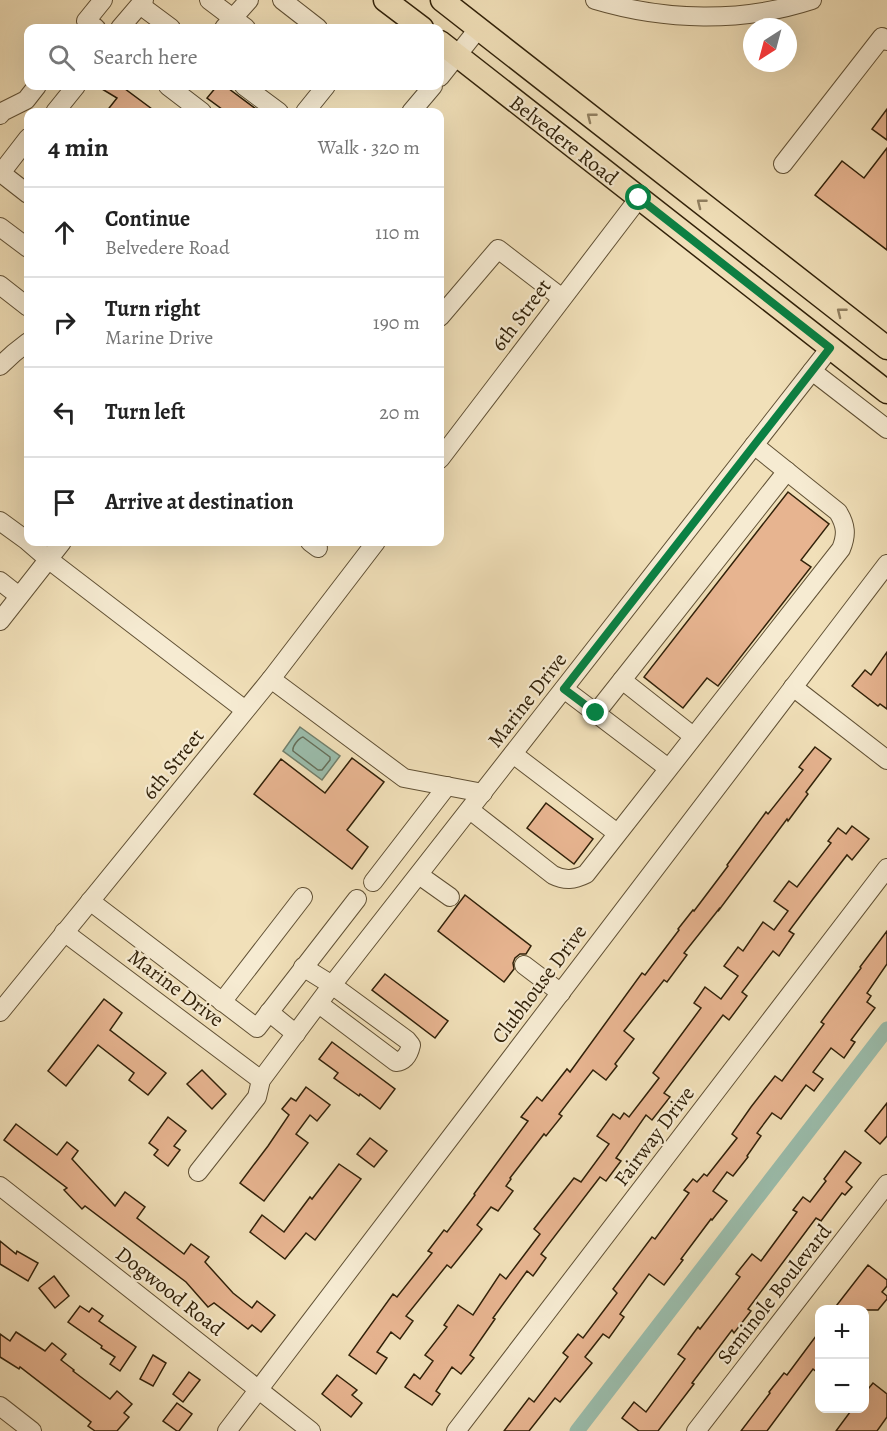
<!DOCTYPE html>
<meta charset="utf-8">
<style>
:root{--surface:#fff;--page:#f2f2f2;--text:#222;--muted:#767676;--line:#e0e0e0}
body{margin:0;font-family:Alegreya,serif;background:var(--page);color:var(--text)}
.controls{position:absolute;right:18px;bottom:18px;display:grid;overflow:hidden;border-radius:12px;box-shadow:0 6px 24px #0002}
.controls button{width:54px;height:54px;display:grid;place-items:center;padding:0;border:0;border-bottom:2px solid var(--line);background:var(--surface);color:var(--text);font:30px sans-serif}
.compass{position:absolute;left:743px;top:18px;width:54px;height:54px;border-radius:50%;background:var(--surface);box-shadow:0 6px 24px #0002;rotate:216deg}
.stop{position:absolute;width:18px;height:18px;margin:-14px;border:4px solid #0b8043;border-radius:50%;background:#fff}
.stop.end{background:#0b8043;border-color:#fff;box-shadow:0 2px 6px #0008}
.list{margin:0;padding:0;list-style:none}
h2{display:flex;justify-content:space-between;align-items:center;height:78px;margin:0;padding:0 24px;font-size:26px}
h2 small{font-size:20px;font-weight:400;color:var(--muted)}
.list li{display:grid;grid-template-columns:39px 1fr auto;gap:18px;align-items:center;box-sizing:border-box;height:90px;padding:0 24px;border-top:2px solid var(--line)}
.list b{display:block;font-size:22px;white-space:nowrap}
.list p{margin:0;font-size:20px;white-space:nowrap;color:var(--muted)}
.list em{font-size:20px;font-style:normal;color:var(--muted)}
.icon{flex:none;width:33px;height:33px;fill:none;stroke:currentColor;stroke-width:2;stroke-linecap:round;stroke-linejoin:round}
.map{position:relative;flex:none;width:887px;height:1431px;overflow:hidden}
.search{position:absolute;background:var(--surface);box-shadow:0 6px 24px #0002;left:24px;top:24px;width:420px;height:66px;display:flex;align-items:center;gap:15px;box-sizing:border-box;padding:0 21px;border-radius:12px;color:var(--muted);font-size:22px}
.panel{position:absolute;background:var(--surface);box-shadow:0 6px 24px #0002;left:24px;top:108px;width:420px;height:438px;border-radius:12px}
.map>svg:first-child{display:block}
.water{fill:#9bbdac;stroke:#717f6b;stroke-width:1.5}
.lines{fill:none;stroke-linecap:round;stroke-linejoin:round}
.shore{stroke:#666f5a;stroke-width:1.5}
.canal{stroke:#9bbdac;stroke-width:15}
.building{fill:#e7b490;stroke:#312109;stroke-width:1.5}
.minor-casing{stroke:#615135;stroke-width:20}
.major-casing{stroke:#312109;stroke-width:25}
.minor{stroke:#f6ebd2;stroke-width:18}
.major{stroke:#f1e0b9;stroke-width:22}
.oneway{stroke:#918061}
.route{stroke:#0b8043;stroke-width:8}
.labels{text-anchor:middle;stroke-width:4.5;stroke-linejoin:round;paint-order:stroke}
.street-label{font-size:21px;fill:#312109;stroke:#f6ebd2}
</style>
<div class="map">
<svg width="887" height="1431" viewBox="0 0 887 1431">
<rect width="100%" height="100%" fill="#f1e0b9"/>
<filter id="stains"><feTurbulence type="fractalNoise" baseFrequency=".00333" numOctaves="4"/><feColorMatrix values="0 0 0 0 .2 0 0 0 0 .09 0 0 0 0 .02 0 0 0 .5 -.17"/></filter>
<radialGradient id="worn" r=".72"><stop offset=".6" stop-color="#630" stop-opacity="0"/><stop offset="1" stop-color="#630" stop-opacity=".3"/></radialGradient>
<path class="water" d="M300,727L340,756L322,780L283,751Z"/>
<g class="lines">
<path class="shore" d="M303,737L330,757V760L322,770H318L293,751C292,746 299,738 303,737Z"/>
<path class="canal" d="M577,1431L887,1029"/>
</g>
<g class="building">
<path d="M97,86H121L156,112H106L117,98Z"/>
<path d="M217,86H225L260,112H226L207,98Z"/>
<path d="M887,109V140L872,129Z"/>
<path d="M887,148V250L815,195L842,161L864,178Z"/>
<path d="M788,492L829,524L801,560L811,567L718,686L707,678L683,708L644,677Z"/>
<path d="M887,652V709L880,704L878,706L852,686L865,670L871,675Z"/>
<path d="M815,747L831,759L806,792L808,794L788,821L787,819L719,910V909L684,953L687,955L667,982L664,980L624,1031L634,1039L615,1064L617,1066L606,1080L593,1070L559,1114L562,1116L546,1136L544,1134L510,1178L511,1179L506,1186L513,1191L498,1211L491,1207L477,1225L482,1229L471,1243L451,1268L447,1265L406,1316L413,1321L400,1339L391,1332L377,1352L387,1358L376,1374L349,1355L393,1294L397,1297L432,1253L428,1251L444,1230L447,1232L475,1195L474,1194L528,1121L521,1117L537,1097L542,1101L567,1069L570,1072L642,973L645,975L679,930L678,929L693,910L694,911L728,866L727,865L766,812L768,814L803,770L799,767Z"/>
<path d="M352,758L384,782L347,830L368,847L352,869L254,794L281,759L325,793Z"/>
<path d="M546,803L593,839L574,864L527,828Z"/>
<path d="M852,826L869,839L852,860L847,855L813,899L789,931L794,934L779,956L773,951L742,992L747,996L729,1020L723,1015L664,1093L670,1097L652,1120L646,1115L616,1158L621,1161L606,1181L600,1177L541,1254L546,1258L533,1276L527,1271L493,1318L495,1319L470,1355L474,1358L461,1374L452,1367L436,1391L440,1394L432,1405L405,1387L414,1374L420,1379L433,1361L425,1355L447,1327L444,1325L458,1305L473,1315L500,1274L506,1279L540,1234L534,1229L574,1178L581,1182L609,1144L597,1136L613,1114L620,1119L624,1113L629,1117L659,1078L653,1073L701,1008L694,1003L705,987L721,999L738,976L724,966L738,947L743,951L763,922L774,930L788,911L774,901L789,881L797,887L831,843L828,841L838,828L846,834Z"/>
<path d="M465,895L531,946L526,954H520L515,958L513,963L514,969L504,982L438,931Z"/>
<path d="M887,931V964L867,993L871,996L867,1002L875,1008L851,1040L855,1042L844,1058L831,1048L813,1072L823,1079L814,1091L806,1085L781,1119L772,1113L757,1133L761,1136L747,1156L748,1157L733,1176L727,1172L713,1191L727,1201L712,1220L711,1219L681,1259L683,1260L664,1285L649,1274L620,1314L624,1317L609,1338L603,1334L585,1357L592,1363L560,1402L555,1398L529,1431H504L529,1398L534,1402L568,1357L563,1353L578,1334L583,1338L617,1293L613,1289L652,1237L655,1239L689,1193L684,1190L693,1179L697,1182L704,1174L707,1176L737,1138L732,1134L751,1107L775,1076L782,1081L824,1024L821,1022L861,968L860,967Z"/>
<path d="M385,974L448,1021L435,1038L372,990Z"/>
<path d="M104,999L122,1013L110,1030L166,1073L148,1095L129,1080L134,1073L98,1045L66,1086L48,1071Z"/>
<path d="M332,1042L395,1089L380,1109L360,1094L359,1096L334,1078L338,1073L319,1059Z"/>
<path d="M202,1070L226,1094L212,1109L187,1084Z"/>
<path d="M306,1087L330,1105L317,1121L310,1115L296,1134L308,1143L264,1201L240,1183L268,1146L289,1115L282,1109L291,1098L296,1101Z"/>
<path d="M887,1103V1136L880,1144L865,1131Z"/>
<path d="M168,1117L186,1131L174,1146L180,1150L168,1166L154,1155L158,1150L149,1143Z"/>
<path d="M16,1124L57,1155L67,1142L78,1151L72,1159L115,1206L125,1192L145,1207L137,1218L184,1254L191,1244L209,1257L205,1262L233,1293L252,1308L257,1301L275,1315L261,1332L252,1325L248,1329L214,1303L208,1307L186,1282L85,1206L82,1209L64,1190L67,1188L4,1140Z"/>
<path d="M370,1138L387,1151L374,1167L357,1154Z"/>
<path d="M845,1151L861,1163L846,1182L852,1187L845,1195L842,1193L821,1221L816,1218L748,1309L751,1311L734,1333L732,1330L692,1383L694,1384L658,1431H639L622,1418L634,1402L646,1412L685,1359L678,1354L698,1327L700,1329L740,1277L736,1274L752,1254L761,1261L797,1212L793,1210L803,1197L810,1202L826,1181L824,1179Z"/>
<path d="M339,1164L361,1179L315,1240L306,1233L285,1259L250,1232L262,1215L284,1232L310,1197L312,1199Z"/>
<path d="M0,1241L16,1254L17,1251L38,1263L28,1281L0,1264Z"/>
<path d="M868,1265L887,1280V1286L882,1292L887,1296V1299L878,1310H833Z"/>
<path d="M54,1276L69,1296L55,1308L39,1288Z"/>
<path d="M80,1306L89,1312L92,1308L103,1316L99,1321L136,1347L120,1371L110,1364L115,1357L101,1348L102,1346L68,1322Z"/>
<path d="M16,1332L45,1351L52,1343L66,1354L61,1360L74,1370L73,1371L110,1399L117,1391L132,1404L124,1413L129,1417L117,1431H95L88,1426L91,1422L20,1367L19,1369L0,1357V1334L10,1341Z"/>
<path d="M819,1332V1374L813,1369L767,1431H741L770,1393L769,1392L784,1373L787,1375Z"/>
<path d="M153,1355L166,1363L153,1386L140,1379Z"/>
<path d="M189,1372L200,1380L183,1402L173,1394Z"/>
<path d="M337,1375L357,1390L352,1395L362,1403L351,1417L322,1394Z"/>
<path d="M873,1383L887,1394V1417L877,1431H836L853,1408H864V1394Z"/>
<path d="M177,1403L192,1414L179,1431H177L163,1421Z"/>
</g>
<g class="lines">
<defs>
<g id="minor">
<path d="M209,0L246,28"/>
<path d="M282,0L318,28"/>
<path d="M595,0C665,21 742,23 812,0"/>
<path d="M140,5L171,28"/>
<path d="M96,28L86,21L103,0"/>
<path d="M120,28L144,0"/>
<path d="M224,28L249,0"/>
<path d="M440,77L478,29"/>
<path d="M168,86L202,112"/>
<path d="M244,86L279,112"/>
<path d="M55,112L76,86"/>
<path d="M305,112L326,86"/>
<path d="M411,112L433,86"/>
<path d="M0,115L2,112L26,100L37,86"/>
<path d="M28,138L1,173L28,194"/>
<path d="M783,164L882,37L887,41"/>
<path d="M0,227L28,248"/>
<path d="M0,285L28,307"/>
<path d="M440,317L498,249L562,298"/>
<path d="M0,366L14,353L28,342"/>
<path d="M812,371L887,429"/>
<path d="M440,459L639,198"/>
<path d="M0,521L26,540L48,559L245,710"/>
<path d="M310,542L318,548"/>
<path d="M0,581L19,596"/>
<path d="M0,621L62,542"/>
<path d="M271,679L404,778L483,793"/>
<path d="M622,680L693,736"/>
<path d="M793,687L887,760"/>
<path d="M564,689L668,768"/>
<path d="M596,713L787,471"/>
<path d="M513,754L617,833"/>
<path d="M470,810L553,875C565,881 574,880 586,874L841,549C847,535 846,525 838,512L754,445"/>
<path d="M419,875L450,897"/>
<path d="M373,882L447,786"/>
<path d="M90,901L257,1028L357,899"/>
<path d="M64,932L261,1080"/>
<path d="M524,965L561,993"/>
<path d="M303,967L332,985L407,1040L411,1045C409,1054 405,1061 396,1062L319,1004"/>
<path d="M222,1002L303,897"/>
<path d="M0,1012L271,679L376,542"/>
<path d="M269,1012L296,1034"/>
<path d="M198,1172L257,1097L261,1080L332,985L830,348"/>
<path d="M0,1186L311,1431"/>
<path d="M0,1406L32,1431"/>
<path d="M227,1431L887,564"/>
<path d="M456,1431L887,868"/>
<path d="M696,1431L887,1184"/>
</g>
<g id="major">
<path d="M385,0L422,28"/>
<path d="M442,0L887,348"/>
<path d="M440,42L887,392"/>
</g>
</defs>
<use href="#minor" class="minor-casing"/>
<use href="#major" class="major-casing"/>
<use href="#minor" class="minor"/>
<use href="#major" class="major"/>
</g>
<defs><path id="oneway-chevron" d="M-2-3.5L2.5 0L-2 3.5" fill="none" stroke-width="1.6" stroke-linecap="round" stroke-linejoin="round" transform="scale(1.5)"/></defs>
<g class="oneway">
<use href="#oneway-chevron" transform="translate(591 117) rotate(-142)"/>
<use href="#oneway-chevron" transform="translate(701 203) rotate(-142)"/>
<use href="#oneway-chevron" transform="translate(841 312) rotate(-142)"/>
</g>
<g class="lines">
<path class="route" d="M596,713L564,689L830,348L639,198"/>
</g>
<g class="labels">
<g class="street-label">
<text transform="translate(564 140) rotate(38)" y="7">Belvedere Road</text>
<text transform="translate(521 315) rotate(-53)" y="7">6th Street</text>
<text transform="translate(527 700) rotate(-52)" y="7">Marine Drive</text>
<text transform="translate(173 764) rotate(-51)" y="7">6th Street</text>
<text transform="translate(539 984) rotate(-53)" y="7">Clubhouse Drive</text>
<text transform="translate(176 988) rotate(37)" y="7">Marine Drive</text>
<text transform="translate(654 1136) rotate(-53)" y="7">Fairway Drive</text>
<text transform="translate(170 1291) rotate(38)" y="7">Dogwood Road</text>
<text transform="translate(774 1294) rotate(-52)" y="7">Seminole Boulevard</text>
</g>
</g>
<rect width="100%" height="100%" filter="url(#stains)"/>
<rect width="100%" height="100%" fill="url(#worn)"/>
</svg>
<div class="controls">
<button>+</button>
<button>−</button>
</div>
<svg class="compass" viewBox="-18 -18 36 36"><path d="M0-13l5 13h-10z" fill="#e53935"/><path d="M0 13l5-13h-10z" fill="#767676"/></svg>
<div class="stop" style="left:639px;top:198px"></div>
<div class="stop end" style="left:596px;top:713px"></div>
<div class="search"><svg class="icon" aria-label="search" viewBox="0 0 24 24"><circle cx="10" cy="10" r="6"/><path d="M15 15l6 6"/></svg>Search here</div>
<section class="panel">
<h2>4 min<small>Walk · 320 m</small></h2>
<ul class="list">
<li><svg class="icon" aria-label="ahead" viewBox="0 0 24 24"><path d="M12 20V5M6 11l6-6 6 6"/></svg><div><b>Continue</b><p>Belvedere Road</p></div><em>110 m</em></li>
<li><svg class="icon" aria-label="right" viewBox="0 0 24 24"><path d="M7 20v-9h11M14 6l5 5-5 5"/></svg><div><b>Turn right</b><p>Marine Drive</p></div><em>190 m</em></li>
<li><svg class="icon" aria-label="left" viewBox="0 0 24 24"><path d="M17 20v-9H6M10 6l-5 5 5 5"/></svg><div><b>Turn left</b></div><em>20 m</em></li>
<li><svg class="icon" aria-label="arrive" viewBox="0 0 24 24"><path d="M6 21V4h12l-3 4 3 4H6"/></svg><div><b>Arrive at destination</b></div></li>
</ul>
</section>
</div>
